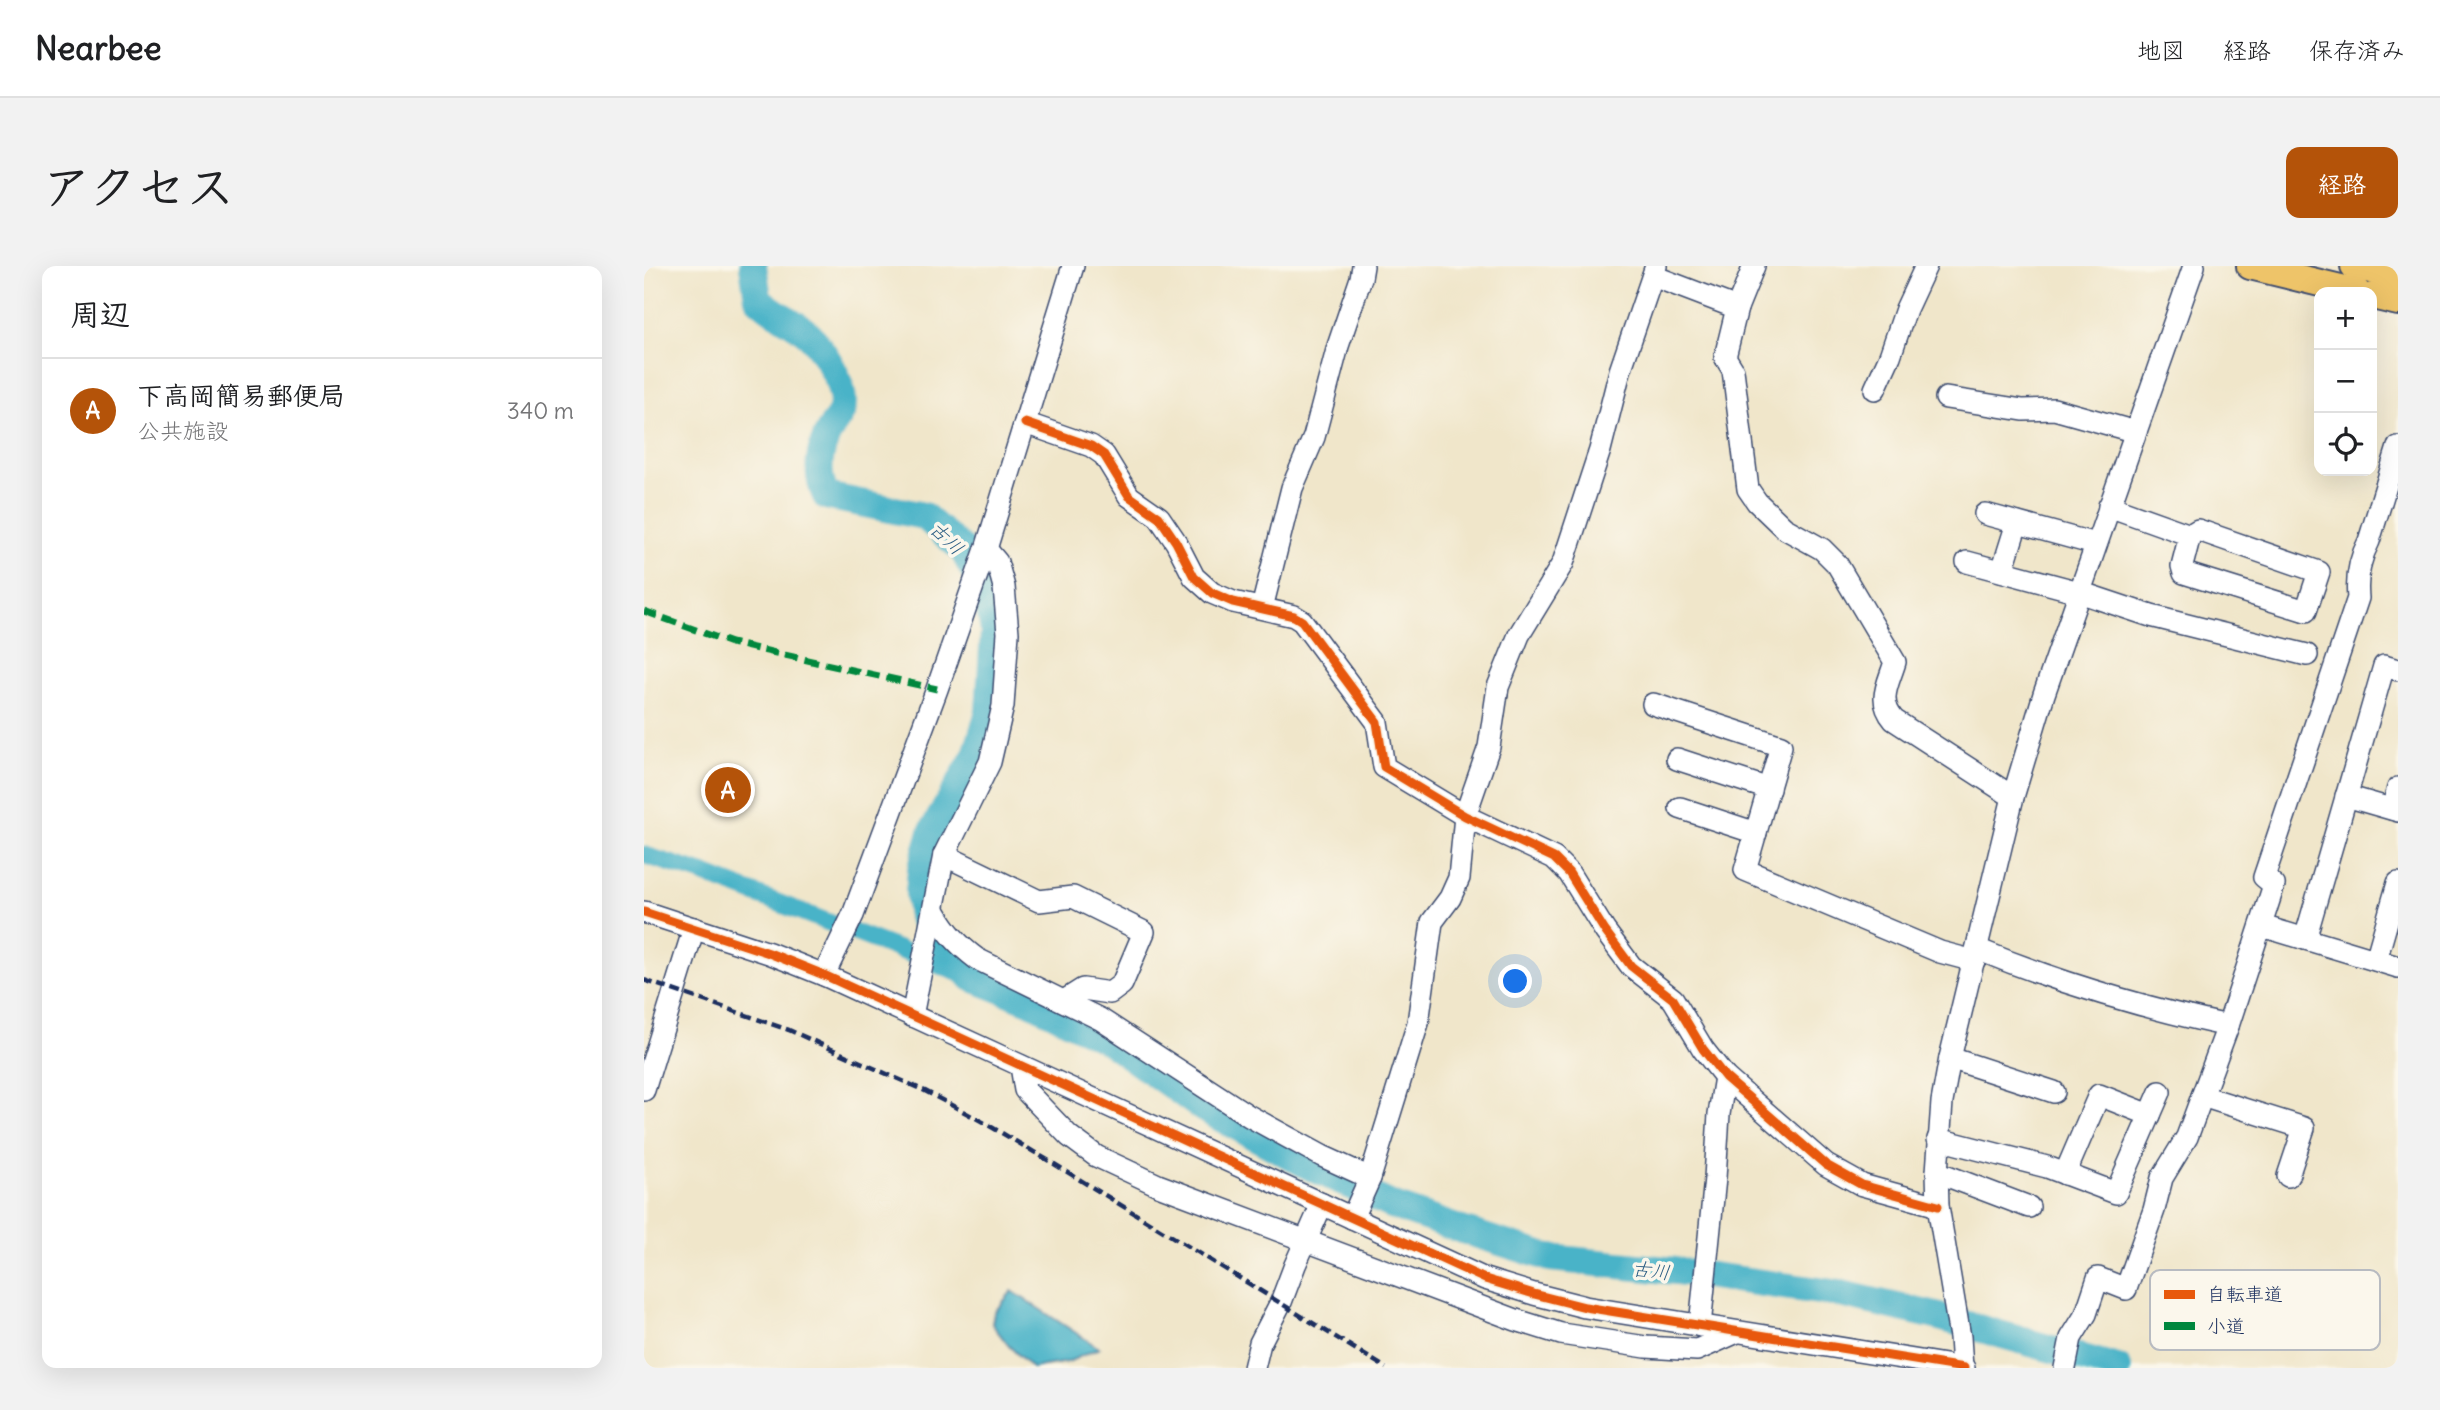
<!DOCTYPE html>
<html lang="ja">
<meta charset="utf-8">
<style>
:root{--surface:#fff;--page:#f2f2f2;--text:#202124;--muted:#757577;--line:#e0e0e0;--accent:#b45309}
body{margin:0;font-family:Delius,"Klee One",sans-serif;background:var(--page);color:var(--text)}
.controls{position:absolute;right:21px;top:21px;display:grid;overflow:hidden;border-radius:14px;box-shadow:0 7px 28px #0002}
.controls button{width:63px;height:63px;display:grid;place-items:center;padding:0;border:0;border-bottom:2px solid var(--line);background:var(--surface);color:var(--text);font:35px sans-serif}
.you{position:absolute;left:872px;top:716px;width:24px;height:24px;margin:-18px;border:5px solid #fff;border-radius:50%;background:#1a73e8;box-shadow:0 0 0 10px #1a73e833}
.badge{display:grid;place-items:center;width:46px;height:46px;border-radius:50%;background:var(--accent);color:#fff;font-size:23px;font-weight:700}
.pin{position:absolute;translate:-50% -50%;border:4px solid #fff;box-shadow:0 2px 7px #0006}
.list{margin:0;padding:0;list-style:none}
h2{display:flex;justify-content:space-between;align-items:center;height:91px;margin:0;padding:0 28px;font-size:30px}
h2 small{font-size:23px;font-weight:400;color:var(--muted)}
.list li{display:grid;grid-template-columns:46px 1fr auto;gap:21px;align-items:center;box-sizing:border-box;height:105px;padding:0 28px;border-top:2px solid var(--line)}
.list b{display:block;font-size:26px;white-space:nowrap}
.list p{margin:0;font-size:23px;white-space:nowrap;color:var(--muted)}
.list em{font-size:23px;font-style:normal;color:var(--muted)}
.icon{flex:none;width:38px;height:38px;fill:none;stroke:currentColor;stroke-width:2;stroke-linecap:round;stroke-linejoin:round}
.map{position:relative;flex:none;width:1754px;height:1102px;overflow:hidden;border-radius:14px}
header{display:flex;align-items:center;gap:42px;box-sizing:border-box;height:98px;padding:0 35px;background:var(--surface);border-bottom:2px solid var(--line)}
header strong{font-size:33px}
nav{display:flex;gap:38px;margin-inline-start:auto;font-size:24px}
.intro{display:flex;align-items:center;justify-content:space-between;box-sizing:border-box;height:168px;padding:0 42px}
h1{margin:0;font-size:49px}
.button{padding:18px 32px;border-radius:14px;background:var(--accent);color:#fff;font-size:24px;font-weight:700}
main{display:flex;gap:42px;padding:0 42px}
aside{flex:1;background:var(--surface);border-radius:14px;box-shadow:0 7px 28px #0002}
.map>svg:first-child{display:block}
.water{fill:#4ab3c8;stroke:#327193;stroke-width:2}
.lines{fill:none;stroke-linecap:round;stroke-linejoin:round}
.canal{stroke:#4ab3c8;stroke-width:18}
.river{stroke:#4ab3c8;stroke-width:28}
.minor-casing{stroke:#3b4a6e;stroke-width:24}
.major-casing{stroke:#3b4a6e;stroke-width:30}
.minor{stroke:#fff;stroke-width:21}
.major{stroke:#eec469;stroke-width:26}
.rail{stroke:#1b2f5e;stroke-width:4.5;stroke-dasharray:10 5;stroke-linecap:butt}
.quiet{stroke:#00873e;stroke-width:7;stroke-dasharray:14 7;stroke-linecap:butt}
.cycleway-casing{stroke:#fbf7ec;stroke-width:13}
.cycleway{stroke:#e8590c;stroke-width:9}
.labels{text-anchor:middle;stroke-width:7;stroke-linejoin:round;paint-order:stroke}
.water-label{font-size:19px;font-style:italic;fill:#2b5d83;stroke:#fbf7ec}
.key{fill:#fbf7ec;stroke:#b8bbc1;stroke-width:2}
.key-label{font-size:19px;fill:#1b2f5e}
</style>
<header>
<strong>Nearbee</strong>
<nav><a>地図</a><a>経路</a><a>保存済み</a></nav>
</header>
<div class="intro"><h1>アクセス</h1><a class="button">経路</a></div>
<main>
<aside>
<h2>周辺<small></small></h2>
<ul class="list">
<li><span class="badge">A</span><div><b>下高岡簡易郵便局</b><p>公共施設</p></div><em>340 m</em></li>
</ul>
</aside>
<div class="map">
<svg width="1754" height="1102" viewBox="0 0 1754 1102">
<rect width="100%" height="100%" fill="#fbf7ec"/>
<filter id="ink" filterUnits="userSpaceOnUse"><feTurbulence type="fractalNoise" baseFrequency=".0143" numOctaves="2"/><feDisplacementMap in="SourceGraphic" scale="14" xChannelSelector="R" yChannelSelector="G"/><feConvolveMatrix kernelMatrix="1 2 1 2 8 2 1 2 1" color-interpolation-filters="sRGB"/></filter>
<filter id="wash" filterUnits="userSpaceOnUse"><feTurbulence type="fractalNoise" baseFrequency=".00686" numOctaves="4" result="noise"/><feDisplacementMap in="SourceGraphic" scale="28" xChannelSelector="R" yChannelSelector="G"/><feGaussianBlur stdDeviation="1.57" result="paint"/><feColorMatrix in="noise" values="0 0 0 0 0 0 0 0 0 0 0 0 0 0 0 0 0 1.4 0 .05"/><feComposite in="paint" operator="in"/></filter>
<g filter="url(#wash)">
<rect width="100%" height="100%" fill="#f0e6ca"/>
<path class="water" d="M368,1025L455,1082L424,1096L388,1102L365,1080L348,1058L350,1047Z"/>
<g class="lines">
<path class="canal" d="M0,589L57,607L328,712"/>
<path class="river" d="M109,0L114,32C130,49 155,56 170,74C183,91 203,122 198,144C196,151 190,156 187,162C175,183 171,207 182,230L280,250L319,284L344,332L350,365L345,446L332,489L288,566L277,604L275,626L278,652L328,712L386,735L465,775L560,843L661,898L747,939L815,963L906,992L1032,1005L1197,1028L1292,1050L1474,1102"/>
</g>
</g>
<g filter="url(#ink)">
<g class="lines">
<defs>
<g id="minor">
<path d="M1009,10L1093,42L1110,0"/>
<path d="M1093,42L1081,91L1089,104L1104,223L1113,236L1140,262L1178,283L1193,298L1251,396C1244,419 1233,434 1250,454L1369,531"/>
<path d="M1231,123L1246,90L1262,43L1282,0"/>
<path d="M1302,132L1379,144L1410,143L1492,166"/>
<path d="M381,157L447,180L460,189L485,230L515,251L532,276L550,311L568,327L589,336L650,350L658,355L733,456L740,501L821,550L910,592L925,607L961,665L987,700L1029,733L1059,783L1081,811L1182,899L1218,919L1294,940"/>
<path d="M1465,240L1546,269L1554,264L1675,306L1662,345L1540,307L1538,300L1546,269"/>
<path d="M1341,248L1451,278"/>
<path d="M1323,296L1435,326L1507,350L1663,389"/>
<path d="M1358,305L1373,257"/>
<path d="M618,342L648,222L670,171L694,80L717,12L719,0"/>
<path d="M1009,438L1137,480L1101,604L1296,686L1330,695"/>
<path d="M1033,493L1125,523"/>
<path d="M1702,530L1754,545"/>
<path d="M1036,542L1112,567"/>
<path d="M1748,543L1754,522"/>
<path d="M300,589L395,635L429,631L500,666L478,718L466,727L439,723L420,735"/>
<path d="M290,644C302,665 314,679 333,693L456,753L605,850L678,890L726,912"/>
<path d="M0,646L125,687L180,709L841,1013L890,1028L941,1041L1320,1102"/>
<path d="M1618,660L1754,701"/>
<path d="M1661,673L1740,400L1754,404"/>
<path d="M1333,683C1415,717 1497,741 1584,760"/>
<path d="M1732,694L1754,617"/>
<path d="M180,709L209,649L293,423L342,283L429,0"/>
<path d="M268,750L300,589L346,496L359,440L364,367L360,321L353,296L342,283"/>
<path d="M1306,792L1410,826"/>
<path d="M377,800L381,824L425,870L452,890L514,919L872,1054L917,1068L1002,1081L1053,1084L1093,1066"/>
<path d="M0,824L50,662"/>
<path d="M1558,830L1660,862L1644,910"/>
<path d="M1294,873L1403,901L1472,927L1516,826"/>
<path d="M1293,906L1385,941"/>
<path d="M1421,908L1455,829L1506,849"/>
<path d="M708,952L726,912L774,757L788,656L806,632L815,612L821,550L845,481L854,421L875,369L919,297L956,184L976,105L1012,0"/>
<path d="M1056,1060L1071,912L1075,848L1081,811"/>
<path d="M610,1102L616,1077L637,1036L651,999L678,938"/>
<path d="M1318,1102L1316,1071L1294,940L1293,906L1298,836L1306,792L1369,531L1400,428L1550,0"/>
<path d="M1421,1102L1427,1072L1442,1048L1454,1012L1482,1023L1510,944L1518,912L1543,871L1584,760L1630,619L1620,611L1714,332C1712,311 1715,294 1725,275L1754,181"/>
</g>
<g id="major">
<path d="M1606,0L1713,26"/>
<path d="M1710,0L1754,11"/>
<path d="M1728,30L1754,36"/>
</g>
</defs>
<use href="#minor" class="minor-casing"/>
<use href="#major" class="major-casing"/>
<use href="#minor" class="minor"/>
<use href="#major" class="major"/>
<path class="rail" d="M0,714L145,764L281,825L339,856L407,896L742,1102"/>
<path class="quiet" d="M0,345L87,377L293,423"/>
<defs>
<g id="cycleway">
<path d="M381,157L447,180L460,189L485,230L515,251L532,276L550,311L568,327L589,336L650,350L658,355L733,456L740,501L821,550L910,592L925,607L961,665L987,700L1029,733L1059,783L1081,811L1182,899L1218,919L1294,940"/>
<path d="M0,646L125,687L180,709L841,1013L890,1028L941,1041L1320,1102"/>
</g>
</defs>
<use href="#cycleway" class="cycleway-casing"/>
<use href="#cycleway" class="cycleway"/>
</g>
</g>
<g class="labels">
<g class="water-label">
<text transform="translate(303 272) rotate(44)" y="7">古川</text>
<text transform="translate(1007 1004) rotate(7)" y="7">古川</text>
</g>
</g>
<rect x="1506" y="1004" width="230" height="80" rx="10" class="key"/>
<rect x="1520" y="1024" width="31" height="9" fill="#e8590c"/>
<rect x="1520" y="1056" width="31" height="8" fill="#00873e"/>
<g class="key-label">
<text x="1563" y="1035">自転車道</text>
<text x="1563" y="1067">小道</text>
</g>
</svg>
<div class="controls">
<button>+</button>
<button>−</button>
<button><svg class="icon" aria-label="locate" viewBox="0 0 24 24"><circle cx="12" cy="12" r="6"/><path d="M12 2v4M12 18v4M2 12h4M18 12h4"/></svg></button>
</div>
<div class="you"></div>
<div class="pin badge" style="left:84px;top:524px">A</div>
</div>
</main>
